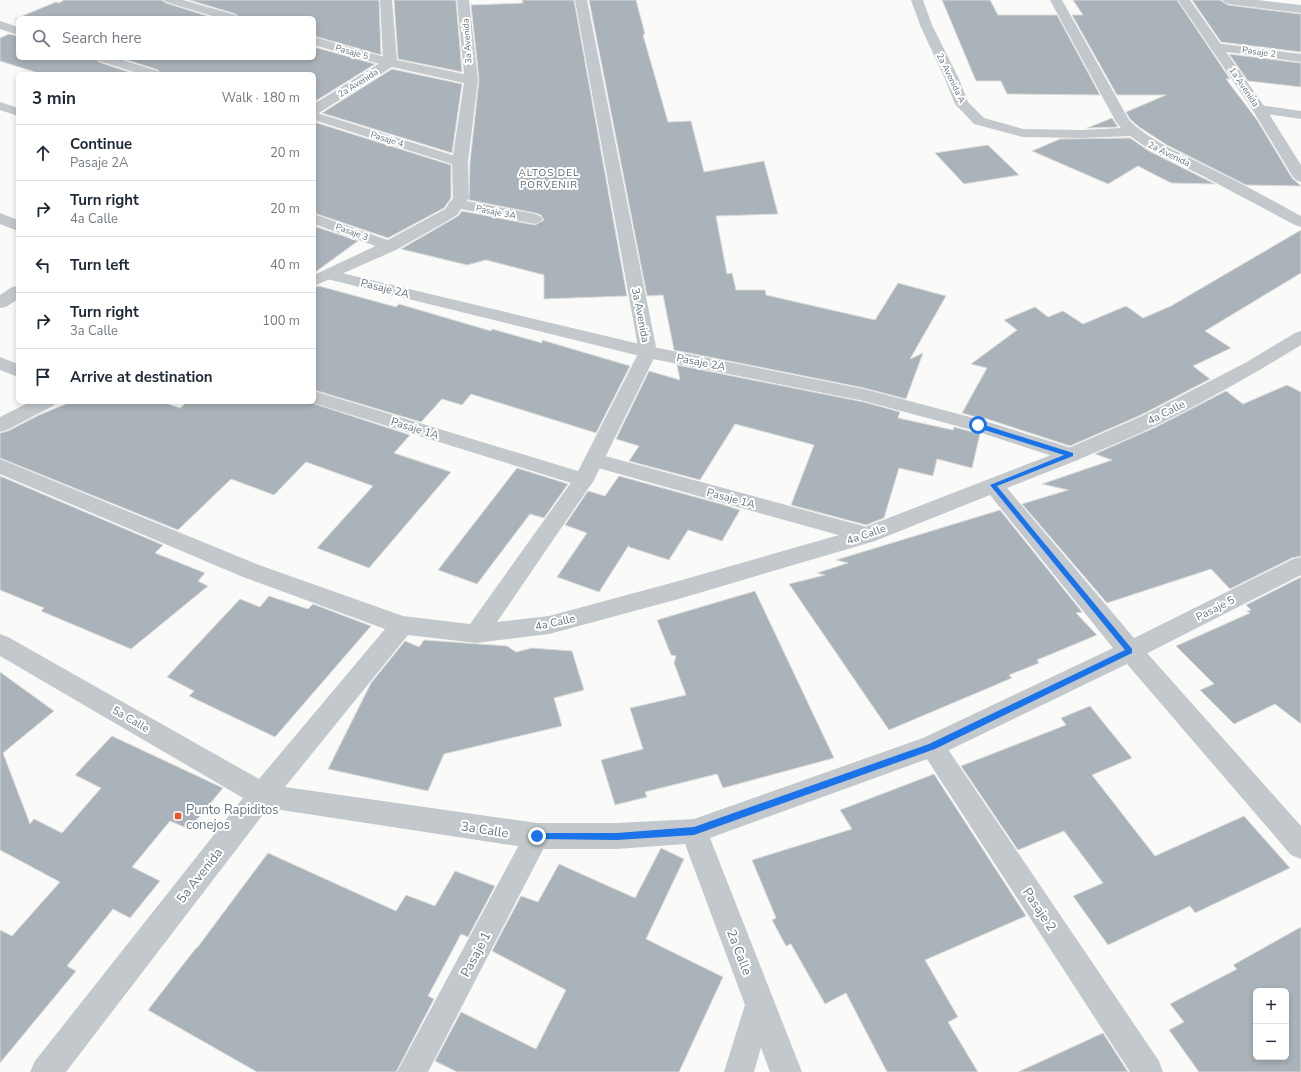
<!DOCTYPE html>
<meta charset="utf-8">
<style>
:root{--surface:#fff;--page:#f2f2f3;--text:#1f2937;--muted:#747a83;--line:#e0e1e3}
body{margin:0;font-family:"Nunito Sans",sans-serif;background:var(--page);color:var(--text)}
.controls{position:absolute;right:12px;bottom:12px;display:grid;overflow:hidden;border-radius:6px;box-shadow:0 2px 6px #0003}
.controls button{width:36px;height:36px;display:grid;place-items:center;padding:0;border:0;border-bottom:1px solid var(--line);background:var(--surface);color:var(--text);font:20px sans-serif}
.stop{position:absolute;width:12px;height:12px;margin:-9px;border:3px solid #1a73e8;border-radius:50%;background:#fff}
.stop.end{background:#1a73e8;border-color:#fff;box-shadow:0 1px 4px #0008}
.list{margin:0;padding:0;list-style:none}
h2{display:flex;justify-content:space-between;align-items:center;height:52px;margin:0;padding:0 16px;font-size:17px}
h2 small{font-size:13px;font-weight:400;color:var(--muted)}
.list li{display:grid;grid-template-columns:26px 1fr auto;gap:12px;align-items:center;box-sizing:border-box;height:56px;padding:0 16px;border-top:1px solid var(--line)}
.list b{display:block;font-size:15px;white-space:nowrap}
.list p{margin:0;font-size:13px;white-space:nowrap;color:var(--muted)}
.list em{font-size:13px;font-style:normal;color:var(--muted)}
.icon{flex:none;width:22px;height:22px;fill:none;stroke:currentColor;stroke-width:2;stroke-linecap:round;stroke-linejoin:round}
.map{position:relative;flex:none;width:1301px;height:1072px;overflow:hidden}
.search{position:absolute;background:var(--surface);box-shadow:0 2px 6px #0003;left:16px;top:16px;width:300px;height:44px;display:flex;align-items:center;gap:10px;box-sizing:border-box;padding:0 14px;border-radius:6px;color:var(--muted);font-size:15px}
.panel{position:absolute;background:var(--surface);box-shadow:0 2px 6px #0003;left:16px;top:72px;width:300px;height:332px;border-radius:6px}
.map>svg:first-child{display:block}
.building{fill:#aab3b9;stroke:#dcdcda;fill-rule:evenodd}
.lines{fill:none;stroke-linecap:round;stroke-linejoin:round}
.lane{fill:#c3c8cc;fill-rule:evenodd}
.street{fill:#c3c8cc;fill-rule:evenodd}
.route{fill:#1a73e8}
.poi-dot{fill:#e4572e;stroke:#fff;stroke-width:1.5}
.labels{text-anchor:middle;stroke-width:4;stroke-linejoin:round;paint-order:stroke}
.far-street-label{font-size:9px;fill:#657683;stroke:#fff}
.far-neighbourhood-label{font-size:10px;letter-spacing:1px;fill:#57646e;stroke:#fff}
.street-label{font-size:11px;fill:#657683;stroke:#fff}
.near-poi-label{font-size:13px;fill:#657683;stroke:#fff;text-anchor:start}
.near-street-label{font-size:13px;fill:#657683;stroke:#fff}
</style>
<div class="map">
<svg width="1301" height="1072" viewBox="0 0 1301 1072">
<rect width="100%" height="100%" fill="#fafaf8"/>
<g class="building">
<path d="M64,0H162L166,3L214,18L15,19L56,2L59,3Z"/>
<path d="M189,0H379L381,55L314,36V18H239L236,14Z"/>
<path d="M394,0H456L462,72L398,59Z"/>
<path d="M522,0H574L627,296L544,299V275L486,260L467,265L401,249L458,216L462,211L535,225L544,220L541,215L535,213L469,200L470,162L479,80L471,5L523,3Z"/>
<path d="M589,0H636L645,34L643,35L668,122L691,121L704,172L764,161L778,214L716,216L727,274L732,273L736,290H765L766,295L875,320L898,283L946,296L910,359L923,353L906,399L864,388L674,350L663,295L647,296Z"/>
<path d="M942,0H990L998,15H1057L1100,95L1007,94L1001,81H976Z"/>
<path d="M1073,0H1177L1230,79H1226L1257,120L1292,178L1301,186L1246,185L1167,145L1139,127L1130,119L1126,112L1166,95H1117L1072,15H1083Z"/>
<path d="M1192,0H1220L1228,5L1301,14V52L1221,42Z"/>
<path d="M9,34L18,36V58H96L99,62L135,74H41L0,61V38Z"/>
<path d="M314,47L375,64L314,102V74H160L158,70L121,58H314Z"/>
<path d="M1229,54L1301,63V87L1248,81Z"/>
<path d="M392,69L462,84L452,153L322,113Z"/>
<path d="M1112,118L1118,127L1087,128Z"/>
<path d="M314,122L451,165V198L444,208L388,238L314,213Z"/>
<path d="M1130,138L1149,151L1215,184L1171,183L1138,166L1108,184L1032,151L1060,139Z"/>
<path d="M988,145L1019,175L964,184L935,153Z"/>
<path d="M314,226L358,241L314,273Z"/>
<path d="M1301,230V273L1205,331L1231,348L1193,366L1210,379L1141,415L1070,446L984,418L983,419L962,413L987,368L971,364L1017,330L1004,320L1035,307L1048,317L1063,311L1083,324L1126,306L1143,318L1171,306Z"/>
<path d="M319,286L396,307L399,304L491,331L492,329L542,343V340L630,366L596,433L471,394L462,405L442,399L421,422L314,390V287Z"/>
<path d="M677,365L864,402L900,412L898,418L953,430L954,427L980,434L972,468L937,459L933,476L899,468L884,518L866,525L791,505L814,445L735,424L700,480L629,461L639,446L616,439L649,371L680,380Z"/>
<path d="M1287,385L1301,392V556L1292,558L1230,589L1211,569L1107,603L1022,504L1068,490L1042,484L1112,460L1095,454L1156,427L1226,391L1243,404Z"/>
<path d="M71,402H162L180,408L187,402H309L410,435L394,453L451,472L369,568L317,548L373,486L306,462L274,495L231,479L178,530L0,458V433L8,431L39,415Z"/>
<path d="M517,468L568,484L544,518L530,514L477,584L438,570Z"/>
<path d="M0,476L163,545L155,553L205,573L198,581L208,586L131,649L41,611L44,608L0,590Z"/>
<path d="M619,476L721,504L740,510L722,541L688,530L669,560L629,547V545L599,592L557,577L587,533L565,525L588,491L605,496Z"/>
<path d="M1000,510L1082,612L1076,613L1097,635L1037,660L1039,663L1009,675L1012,678L889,730L789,584L825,575L817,573L848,563L836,560Z"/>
<path d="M1301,577V724L1275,704L1234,724L1200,690L1214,684L1176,646L1250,613L1247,611L1251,610L1246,605Z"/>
<path d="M755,591L834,758L723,788L717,774L645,792L647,797L615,805L601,760L643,749L630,708L686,695L674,663L676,656L671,655L657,620Z"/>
<path d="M269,596L308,609L313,604L371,626L275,737L189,696L194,691L167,677L240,599L260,607Z"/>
<path d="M424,640L507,646L516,652L532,648L572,651L584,690L554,698L562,726L444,754L428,791L328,769L371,683L405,641L419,647Z"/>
<path d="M0,672L54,711L3,753L30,824L34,819L62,833L101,788L75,775L112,736L223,788L189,829L170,821L132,867L160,881L130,918L113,909L67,966L76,971L0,1063V930L12,936L60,882L0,850Z"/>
<path d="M1090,706L1132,758L1092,775L1155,856L1244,816L1290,868L1195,913L1190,906L1108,945L1073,896L1103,883L1064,831L1018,850L961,766L1066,725L1061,718Z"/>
<path d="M934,774L1026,916L925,960L958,1017L948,1022L978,1072H887L846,993L825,1004L791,944L786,946L772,920L776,918L752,860L852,829L840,810Z"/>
<path d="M661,848L684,859L646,939L723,977L679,1072H457L435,1061L461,1012L536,1049L566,990L492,951L521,896L538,902L559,864L635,898Z"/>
<path d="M268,853L396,911L406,895L435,906L455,871L495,886L468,937L461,934L428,996L434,999L396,1072H257L148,1010L196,948H197Z"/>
<path d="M1301,927V1072H1199L1169,1030L1184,1022L1170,1004L1237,969L1233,965ZM1256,991H1286V1057H1256Z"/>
<path d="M1103,1033L1128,1072H1018Z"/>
</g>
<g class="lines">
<g class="lane">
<path d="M164,0H183L236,15L238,18H219L166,2Z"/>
<path d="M1222,0H1257L1301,5V13L1228,4L1224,2Z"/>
<path d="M0,21L18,27V35L0,29Z"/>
<path d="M314,37L395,60L396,63L395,66L390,67L314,45Z"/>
<path d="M1216,43L1301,54V62L1212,50L1210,47L1212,44Z"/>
<path d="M97,58H116L158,71L159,74H140L99,61Z"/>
<path d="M0,102L18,108V116L0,110Z"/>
<path d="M1259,105L1301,111V119L1254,112L1252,109L1254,106Z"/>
<path d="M314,112L465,159L467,162L465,165L460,166L455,165L314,120Z"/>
<path d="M456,199L535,214L540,216L543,219L540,222L535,224L451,207L448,204L451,201Z"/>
<path d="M0,213L18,220V231L0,224Z"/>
<path d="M314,214L396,243L398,246L396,249L390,251L384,249L314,224Z"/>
<path d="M329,270L648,346L864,389L985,421L1078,450L1081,455L1078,460L1071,462L972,430L864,401L648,358L323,278L321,275L323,272Z"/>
<path d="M314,391L591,475L594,480L591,485L584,487L310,402H314Z"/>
<path d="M594,453L867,527L874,530L877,535L874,540L867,543L587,465L584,460L587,455Z"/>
<path d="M1301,557V575L1138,658L1130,660L1122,658L1119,651L1122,644L1293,559Z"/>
<path d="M932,735L941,739L1159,1061L1163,1072H1130L923,753L920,746L923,739Z"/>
<path d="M537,824L546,828L550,836L428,1072H397L528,828Z"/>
<path d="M759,987L769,992L774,1002L754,1072H724L749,992Z"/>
</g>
<g class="street">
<path d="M380,0H392L397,60L464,74L457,0H469L478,80L468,162L469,198L457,215L442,224L396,250L314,286V275L384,242L445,209L453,198L452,162L464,83L392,67L319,113L314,114V104L383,61Z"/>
<path d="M575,0H587L657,352L594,480L497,622L549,616L675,582L860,529L1064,450L1142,416L1245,363L1295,333L1301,331V345C1254,374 1205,402 1155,426C1107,449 1057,468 1007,488L1139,644L1301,826V859L1291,855L1127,664L941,754L710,838L802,1072H770L685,844L617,849H537L268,808L66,1072H30L35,1061L243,798L0,656V634L8,637L259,779L385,629L243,577L0,474V459L259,565L403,616L470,624L575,477L639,352ZM990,495L1113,648L923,738L694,819L617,823H537L285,787L408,635L476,643L549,634L675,600L875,541Z"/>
<path d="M911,0H923L932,25L959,79L968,102L984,118L1023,129L1082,130L1121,128L1116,122L1050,0H1062L1129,120C1151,142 1181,153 1208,167C1239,182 1270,199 1301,216V227L1295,225L1201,175L1150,150L1130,136L1082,138L1023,137L974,124L955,104L945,79L920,25Z"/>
<path d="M1178,0H1190L1266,109L1301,165V182L1296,180L1293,177L1252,109Z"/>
<path d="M18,286V299L6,307L0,308V295L12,287Z"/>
<path d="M0,357L18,364V377L0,370Z"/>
<path d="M30,402H56L53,406L7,430L0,432V417Z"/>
</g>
</g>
<path class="route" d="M978,423L1073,453V456L997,486L1132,649V653L935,749L694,835L617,840L534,839V834L537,833H617L694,827L929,744L1125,650L990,485L1064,455L975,427V424Z"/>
<rect class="poi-dot" x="174" y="812" width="8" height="8" rx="2"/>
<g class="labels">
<g class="far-street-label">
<text transform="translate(467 41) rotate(-94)" y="3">3a Avenida</text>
<text transform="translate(352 52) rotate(16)" y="3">Pasaje 5</text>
<text transform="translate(1259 52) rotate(8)" y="3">Pasaje 2</text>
<text transform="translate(951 78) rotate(64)" y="3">2a Avenida A</text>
<text transform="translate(358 83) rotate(-32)" y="3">2a Avenida</text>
<text transform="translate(1244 87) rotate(56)" y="3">1a Avenida</text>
<text transform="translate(387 139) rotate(17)" y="3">Pasaje 4</text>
<text transform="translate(1169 154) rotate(26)" y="3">2a Avenida</text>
<text transform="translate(496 212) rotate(11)" y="3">Pasaje 3A</text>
<text transform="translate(352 232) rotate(20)" y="3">Pasaje 3</text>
</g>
<g class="far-neighbourhood-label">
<text x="549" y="176">ALTOS DEL<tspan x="549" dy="12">PORVENIR</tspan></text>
</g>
<g class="street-label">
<text transform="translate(385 288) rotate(14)" y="4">Pasaje 2A</text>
<text transform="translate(641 315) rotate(79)" y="4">3a Avenida</text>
<text transform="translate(701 362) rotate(11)" y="4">Pasaje 2A</text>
<text transform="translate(1166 412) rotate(-27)" y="4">4a Calle</text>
<text transform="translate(415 428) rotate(17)" y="4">Pasaje 1A</text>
<text transform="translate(731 498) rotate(15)" y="4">Pasaje 1A</text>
<text transform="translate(866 534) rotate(-19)" y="4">4a Calle</text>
<text transform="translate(1215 608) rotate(-27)" y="4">Pasaje 5</text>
<text transform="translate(555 622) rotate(-12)" y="4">4a Calle</text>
<text transform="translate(131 719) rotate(30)" y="4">5a Calle</text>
</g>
<g class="near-poi-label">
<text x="186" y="814">Punto Rapiditos<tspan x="186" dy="15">conejos</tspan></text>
</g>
<g class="near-street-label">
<text transform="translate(485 829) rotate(9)" y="5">3a Calle</text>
<text transform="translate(199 875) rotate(-52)" y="5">5a Avenida</text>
<text transform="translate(1040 909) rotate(56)" y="5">Pasaje 2</text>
<text transform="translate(740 952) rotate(69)" y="5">2a Calle</text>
<text transform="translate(475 954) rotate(-62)" y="5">Pasaje 1</text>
</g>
</g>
</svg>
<div class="controls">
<button>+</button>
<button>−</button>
</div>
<div class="stop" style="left:978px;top:425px"></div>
<div class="stop end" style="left:537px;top:836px"></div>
<div class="search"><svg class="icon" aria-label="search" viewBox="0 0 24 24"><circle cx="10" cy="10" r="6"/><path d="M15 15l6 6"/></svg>Search here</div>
<section class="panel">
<h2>3 min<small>Walk · 180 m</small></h2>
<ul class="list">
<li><svg class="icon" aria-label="ahead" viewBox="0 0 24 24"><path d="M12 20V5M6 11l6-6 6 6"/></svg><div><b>Continue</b><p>Pasaje 2A</p></div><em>20 m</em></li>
<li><svg class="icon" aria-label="right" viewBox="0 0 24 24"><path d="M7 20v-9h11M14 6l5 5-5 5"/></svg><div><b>Turn right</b><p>4a Calle</p></div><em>20 m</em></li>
<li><svg class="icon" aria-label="left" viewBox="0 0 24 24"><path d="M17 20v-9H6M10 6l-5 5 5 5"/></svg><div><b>Turn left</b></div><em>40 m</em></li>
<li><svg class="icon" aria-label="right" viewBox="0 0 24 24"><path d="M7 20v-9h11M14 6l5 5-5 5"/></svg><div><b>Turn right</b><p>3a Calle</p></div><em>100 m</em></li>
<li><svg class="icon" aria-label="arrive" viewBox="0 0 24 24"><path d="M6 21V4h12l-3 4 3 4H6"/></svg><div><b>Arrive at destination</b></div></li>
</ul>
</section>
</div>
